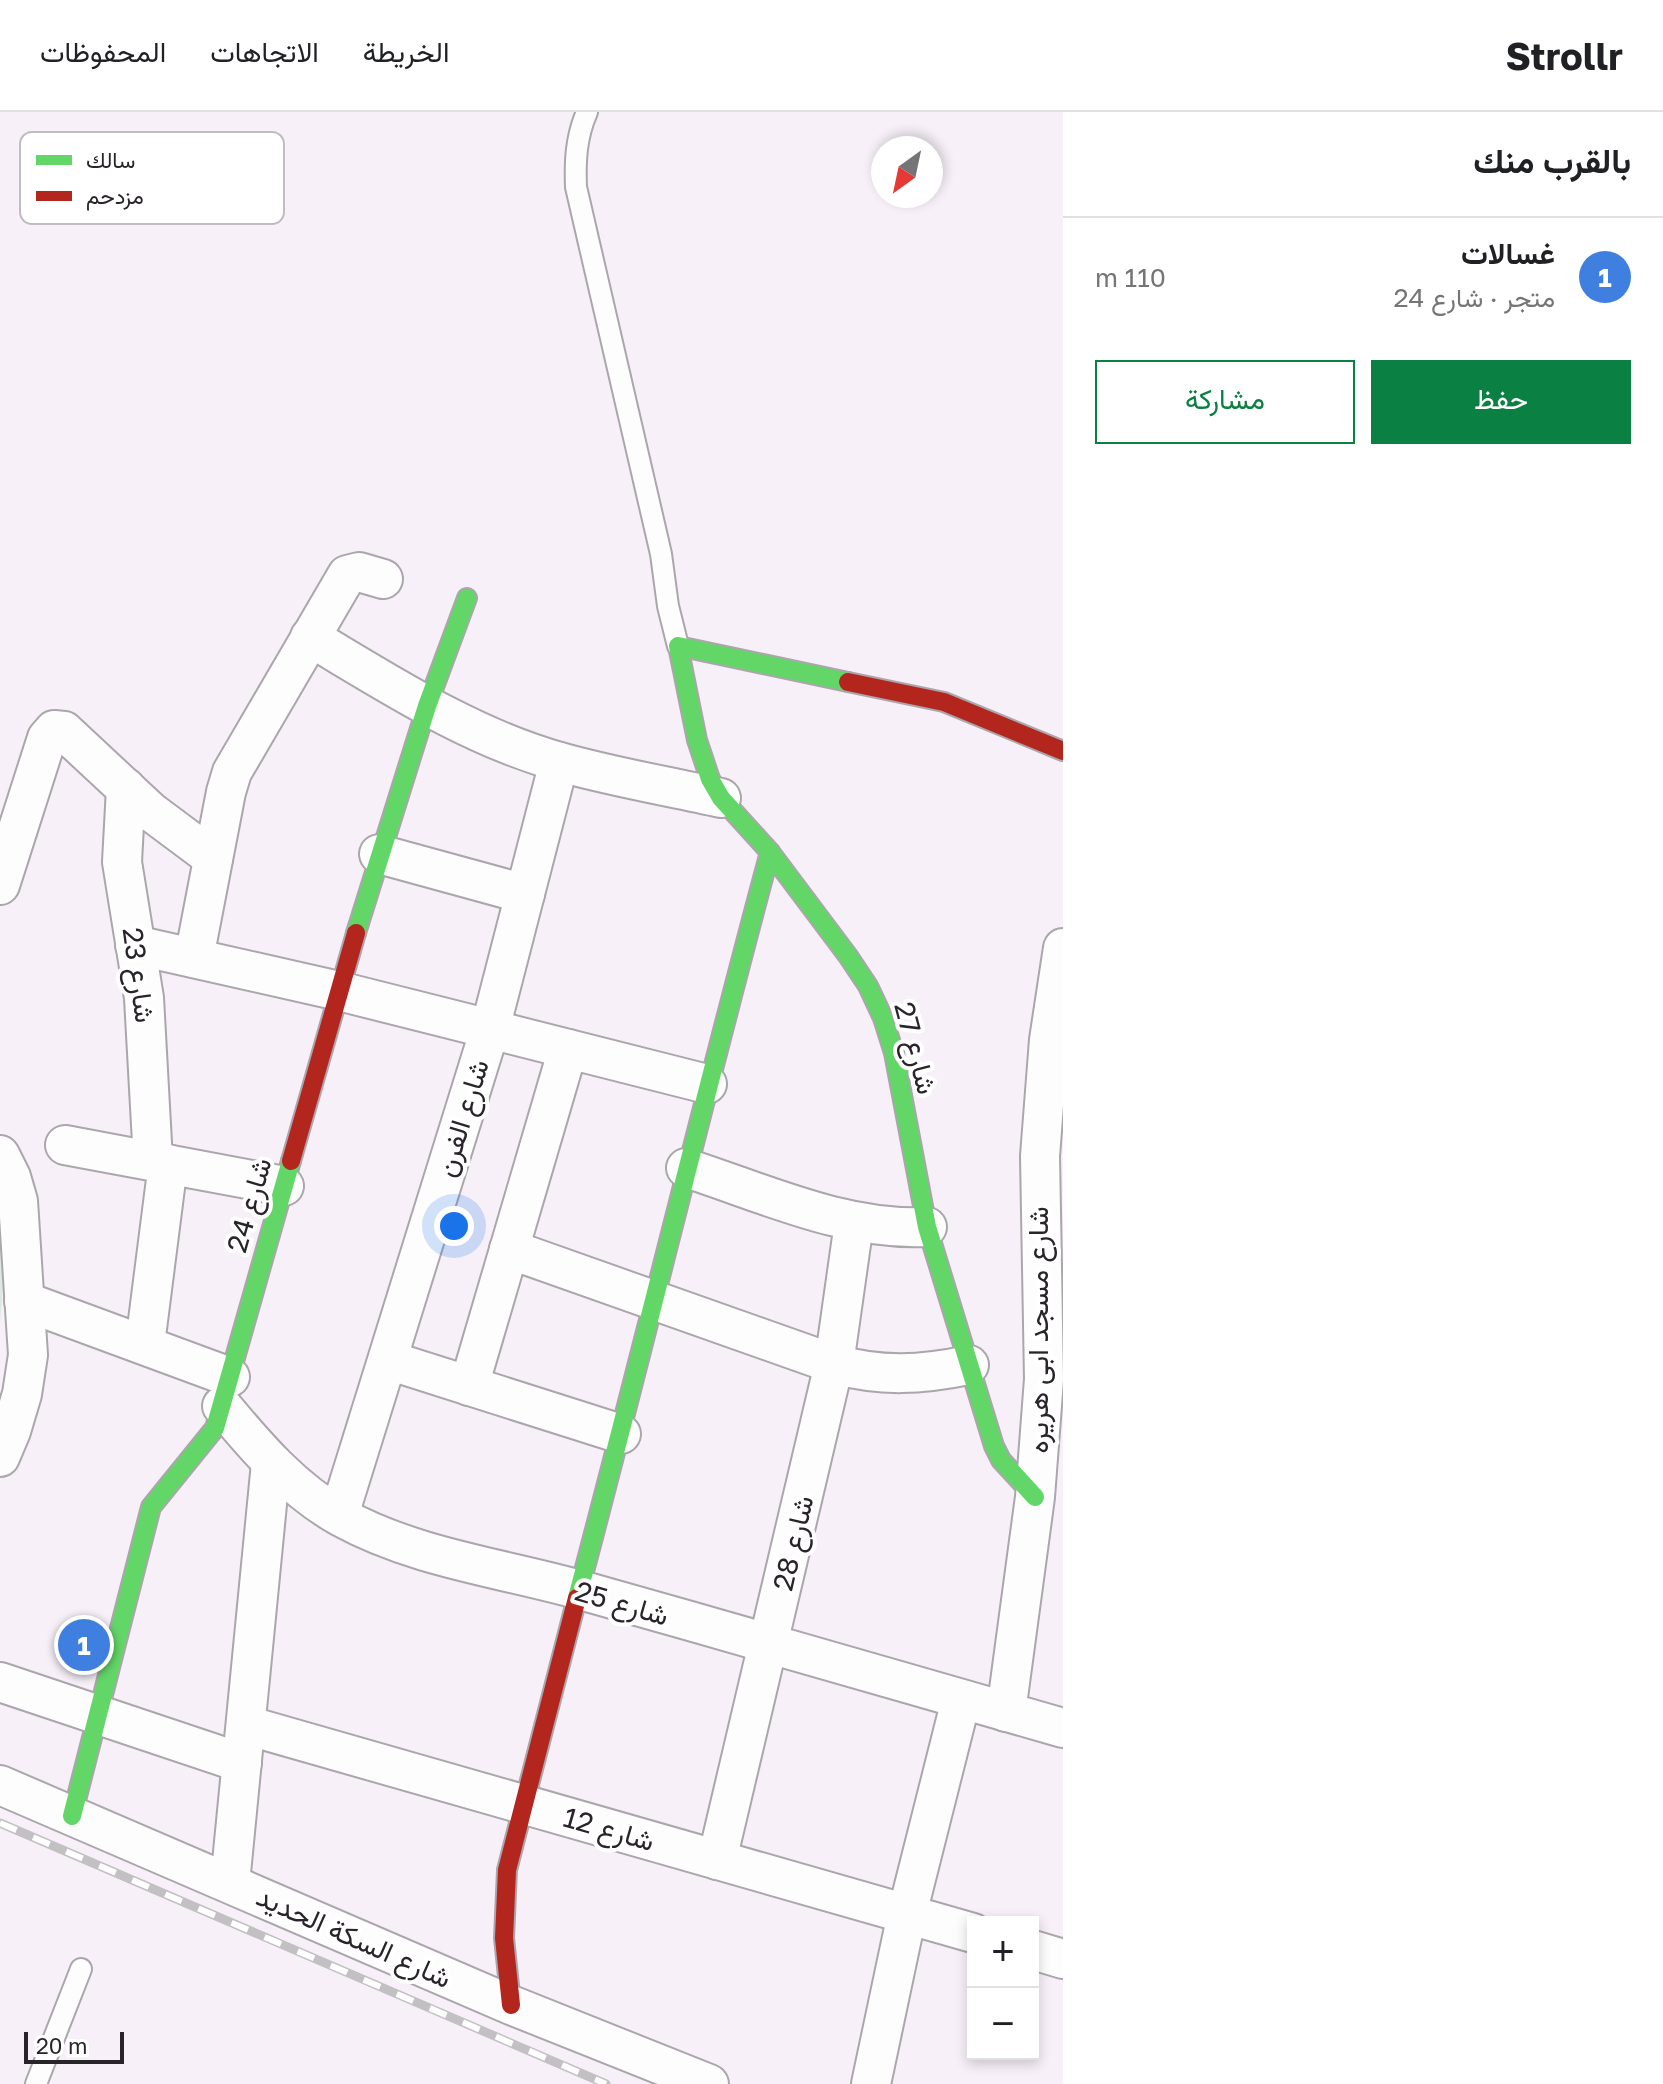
<!DOCTYPE html>
<html lang="ar">
<meta charset="utf-8">
<style>
:root{--surface:#fff;--page:#f6f6f6;--text:#202124;--muted:#757577;--line:#e0e0e0;--accent:#0b8043}
body{margin:0;font-family:"Golos Text",Vazirmatn,sans-serif;background:var(--page);color:var(--text);direction:rtl}
.controls{position:absolute;right:24px;bottom:24px;display:grid;overflow:hidden;border-radius:0px;box-shadow:0 4px 12px #0003}
.controls button{width:72px;height:72px;display:grid;place-items:center;padding:0;border:0;border-bottom:2px solid var(--line);background:var(--surface);color:var(--text);font:40px sans-serif}
.compass{position:absolute;left:871px;top:24px;width:72px;height:72px;border-radius:50%;background:var(--surface);box-shadow:0 4px 12px #0003;rotate:213deg}
.scale{position:absolute;left:24px;bottom:20px;width:100px;box-sizing:border-box;padding-left:8px;border:4px solid #29242a;border-top:0;font-size:22px;line-height:28px;white-space:nowrap;color:#29242a;-webkit-text-stroke:6px #fff;paint-order:stroke}
.you{position:absolute;left:454px;top:1114px;width:28px;height:28px;margin:-20px;border:6px solid #fff;border-radius:50%;background:#1a73e8;box-shadow:0 0 0 12px #1a73e833}
.badge{display:grid;place-items:center;width:52px;height:52px;border-radius:50%;background:var(--accent);color:#fff;font-size:26px;font-weight:700}
.pin{position:absolute;translate:-50% -50%;border:4px solid #fff;box-shadow:0 2px 8px #0006}
.list{margin:0;padding:0;list-style:none}
h2{display:flex;justify-content:space-between;align-items:center;height:104px;margin:0;padding:0 32px;font-size:34px}
h2 small{font-size:26px;font-weight:400;color:var(--muted)}
.list li{display:grid;grid-template-columns:52px 1fr auto;gap:24px;align-items:center;box-sizing:border-box;height:120px;padding:0 32px;border-top:2px solid var(--line)}
.list b{display:block;font-size:30px;white-space:nowrap}
.list p{margin:0;font-size:26px;white-space:nowrap;color:var(--muted)}
.list em{font-size:26px;font-style:normal;color:var(--muted)}
.actions{display:flex;gap:16px;padding:24px 32px}
.actions a{flex:1;padding:18px 0;border:2px solid var(--accent);border-radius:0px;text-align:center;font-size:28px;color:var(--accent)}
.actions .main{background:var(--accent);color:#fff}
.map{position:relative;flex:none;width:1063px;height:1972px;overflow:hidden;direction:ltr}
header{display:flex;align-items:center;gap:48px;box-sizing:border-box;height:112px;padding:0 40px;background:var(--surface);border-bottom:2px solid var(--line)}
header strong{font-size:38px}
nav{display:flex;gap:44px;margin-inline-start:auto;font-size:28px}
main{display:flex}
aside{flex:1;background:var(--surface)}
.map>svg:first-child{display:block}
.green{fill:#dde8e1}
.lines{fill:none;stroke-linecap:round;stroke-linejoin:round}
.lane-casing{stroke:#aba6ac;stroke-width:24}
.street-casing{stroke:#aba6ac;stroke-width:42}
.fast-casing{stroke:#aba6ac;stroke-width:22}
.jam-casing{stroke:#aba6ac;stroke-width:22}
.lane{stroke:#fefdfe;stroke-width:20}
.street{stroke:#fefdfe;stroke-width:38}
.fast{stroke:#63d668;stroke-width:18}
.jam{stroke:#b3261e;stroke-width:18}
.rail-casing{stroke:#c2c0c3;stroke-width:9}
.rail{stroke:#fff;stroke-width:6;stroke-dasharray:18;stroke-linecap:butt}
.labels{text-anchor:middle;stroke-width:8;stroke-linejoin:round;paint-order:stroke}
.street-label{font-size:28px;fill:#29242a;stroke:#fff}
.key{fill:#fff;stroke:#bfbdbf;stroke-width:2}
.key-label{font-size:22px;fill:#29242a}
</style>
<header>
<strong>Strollr</strong>
<nav><a>الخريطة</a><a>الاتجاهات</a><a>المحفوظات</a></nav>
</header>
<main>
<aside>
<h2>بالقرب منك<small></small></h2>
<ul class="list">
<li><span class="badge" style="background:#3f7fe0">1</span><div><b>غسالات</b><p>متجر · شارع 24</p></div><em>110 m</em></li>
</ul>
<div class="actions"><a class="main">حفظ</a><a>مشاركة</a></div>
</aside>
<div class="map">
<svg width="1063" height="1972" viewBox="0 0 1063 1972">
<rect width="100%" height="100%" fill="#f7f0f8"/>
<path class="green" d="M0,1123L5,1153L0,1211Z"/>
<g class="lines">
<defs>
<g id="lane">
<path d="M587,0C576,25 575,49 576,75L661,442L668,494L678,534"/>
<path d="M36,1972L81,1857"/>
</g>
<g id="street">
<path d="M310,525C389,572 470,625 560,650C613,665 667,674 721,686"/>
<path d="M126,676L122,750L144,886L153,1049"/>
<path d="M379,742L525,782"/>
<path d="M0,773L47,626L54,618L64,619L150,699L213,746"/>
<path d="M135,833L339,879L707,972"/>
<path d="M194,846L226,680L232,660L347,463L359,460L383,467"/>
<path d="M65,1033L284,1074"/>
<path d="M0,1043L11,1065L18,1089L28,1243L22,1282L11,1319L0,1345"/>
<path d="M686,1056C764,1081 843,1119 927,1115"/>
<path d="M509,1137L834,1252C881,1265 921,1263 969,1253"/>
<path d="M24,1189L230,1265"/>
<path d="M145,1232L168,1052"/>
<path d="M388,1248L621,1322"/>
<path d="M469,1274L568,937"/>
<path d="M222,1294C257,1336 293,1378 341,1405C415,1446 503,1456 584,1479C744,1524 904,1570 1063,1616"/>
<path d="M339,1403L490,917L559,650"/>
<path d="M0,1570L242,1651"/>
<path d="M1006,1600L1035,1385L1044,1267L1040,1044L1049,928L1063,836"/>
<path d="M246,1613L973,1821"/>
<path d="M0,1673L511,1893L709,1972"/>
<path d="M717,1748L834,1252L854,1111"/>
<path d="M230,1771L271,1351"/>
<path d="M1033,1838L1063,1847"/>
<path d="M871,1972L907,1802L961,1588"/>
</g>
<g id="fast">
<path d="M848,570L678,534L697,628L710,667L721,686L770,740L848,844L868,874L883,906L894,941L927,1115L994,1334L1001,1348L1035,1385"/>
<path d="M356,821L427,594L467,486"/>
<path d="M577,1486C643,1238 703,988 770,740"/>
<path d="M72,1704L151,1395L215,1316L291,1049"/>
</g>
<g id="jam">
<path d="M848,570L944,590L1063,639"/>
<path d="M291,1049L356,821"/>
<path d="M511,1893L504,1826L507,1758L577,1486"/>
</g>
</defs>
<use href="#lane" class="lane-casing"/>
<use href="#street" class="street-casing"/>
<use href="#fast" class="fast-casing"/>
<use href="#jam" class="jam-casing"/>
<use href="#lane" class="lane"/>
<use href="#street" class="street"/>
<use href="#fast" class="fast"/>
<use href="#jam" class="jam"/>
<defs>
<path id="rail" d="M0,1711L606,1972"/>
</defs>
<use href="#rail" class="rail-casing"/>
<use href="#rail" class="rail"/>
</g>
<g class="labels">
<g class="street-label">
<text transform="translate(139 863) rotate(82)" y="10">شارع 23</text>
<text transform="translate(916 936) rotate(75)" y="10">شارع 27</text>
<text transform="translate(462 1006) rotate(-73)" y="10">شارع الفرن</text>
<text transform="translate(249 1093) rotate(-74)" y="10">شارع 24</text>
<text transform="translate(1038 1218) rotate(-90)" y="10">شارع مسجد ابى هريره</text>
<text transform="translate(793 1431) rotate(-77)" y="10">شارع 28</text>
<text transform="translate(622 1491) rotate(16)" y="10">شارع 25</text>
<text transform="translate(609 1717) rotate(16)" y="10">شارع 12</text>
<text transform="translate(354 1825) rotate(24)" y="10">شارع السكة الحديد</text>
</g>
</g>
<rect x="20" y="20" width="264" height="92" rx="12" class="key"/>
<rect x="36" y="43" width="36" height="10" fill="#63d668"/>
<rect x="36" y="79" width="36" height="10" fill="#b3261e"/>
<g class="key-label">
<text x="86" y="56">سالك</text>
<text x="86" y="92">مزدحم</text>
</g>
</svg>
<div class="controls">
<button>+</button>
<button>−</button>
</div>
<svg class="compass" viewBox="-18 -18 36 36"><path d="M0-13l5 13h-10z" fill="#e53935"/><path d="M0 13l5-13h-10z" fill="#757577"/></svg>
<div class="scale">20 m</div>
<div class="you"></div>
<div class="pin badge" style="left:84px;top:1533px;background:#3f7fe0">1</div>
</div>
</main>
